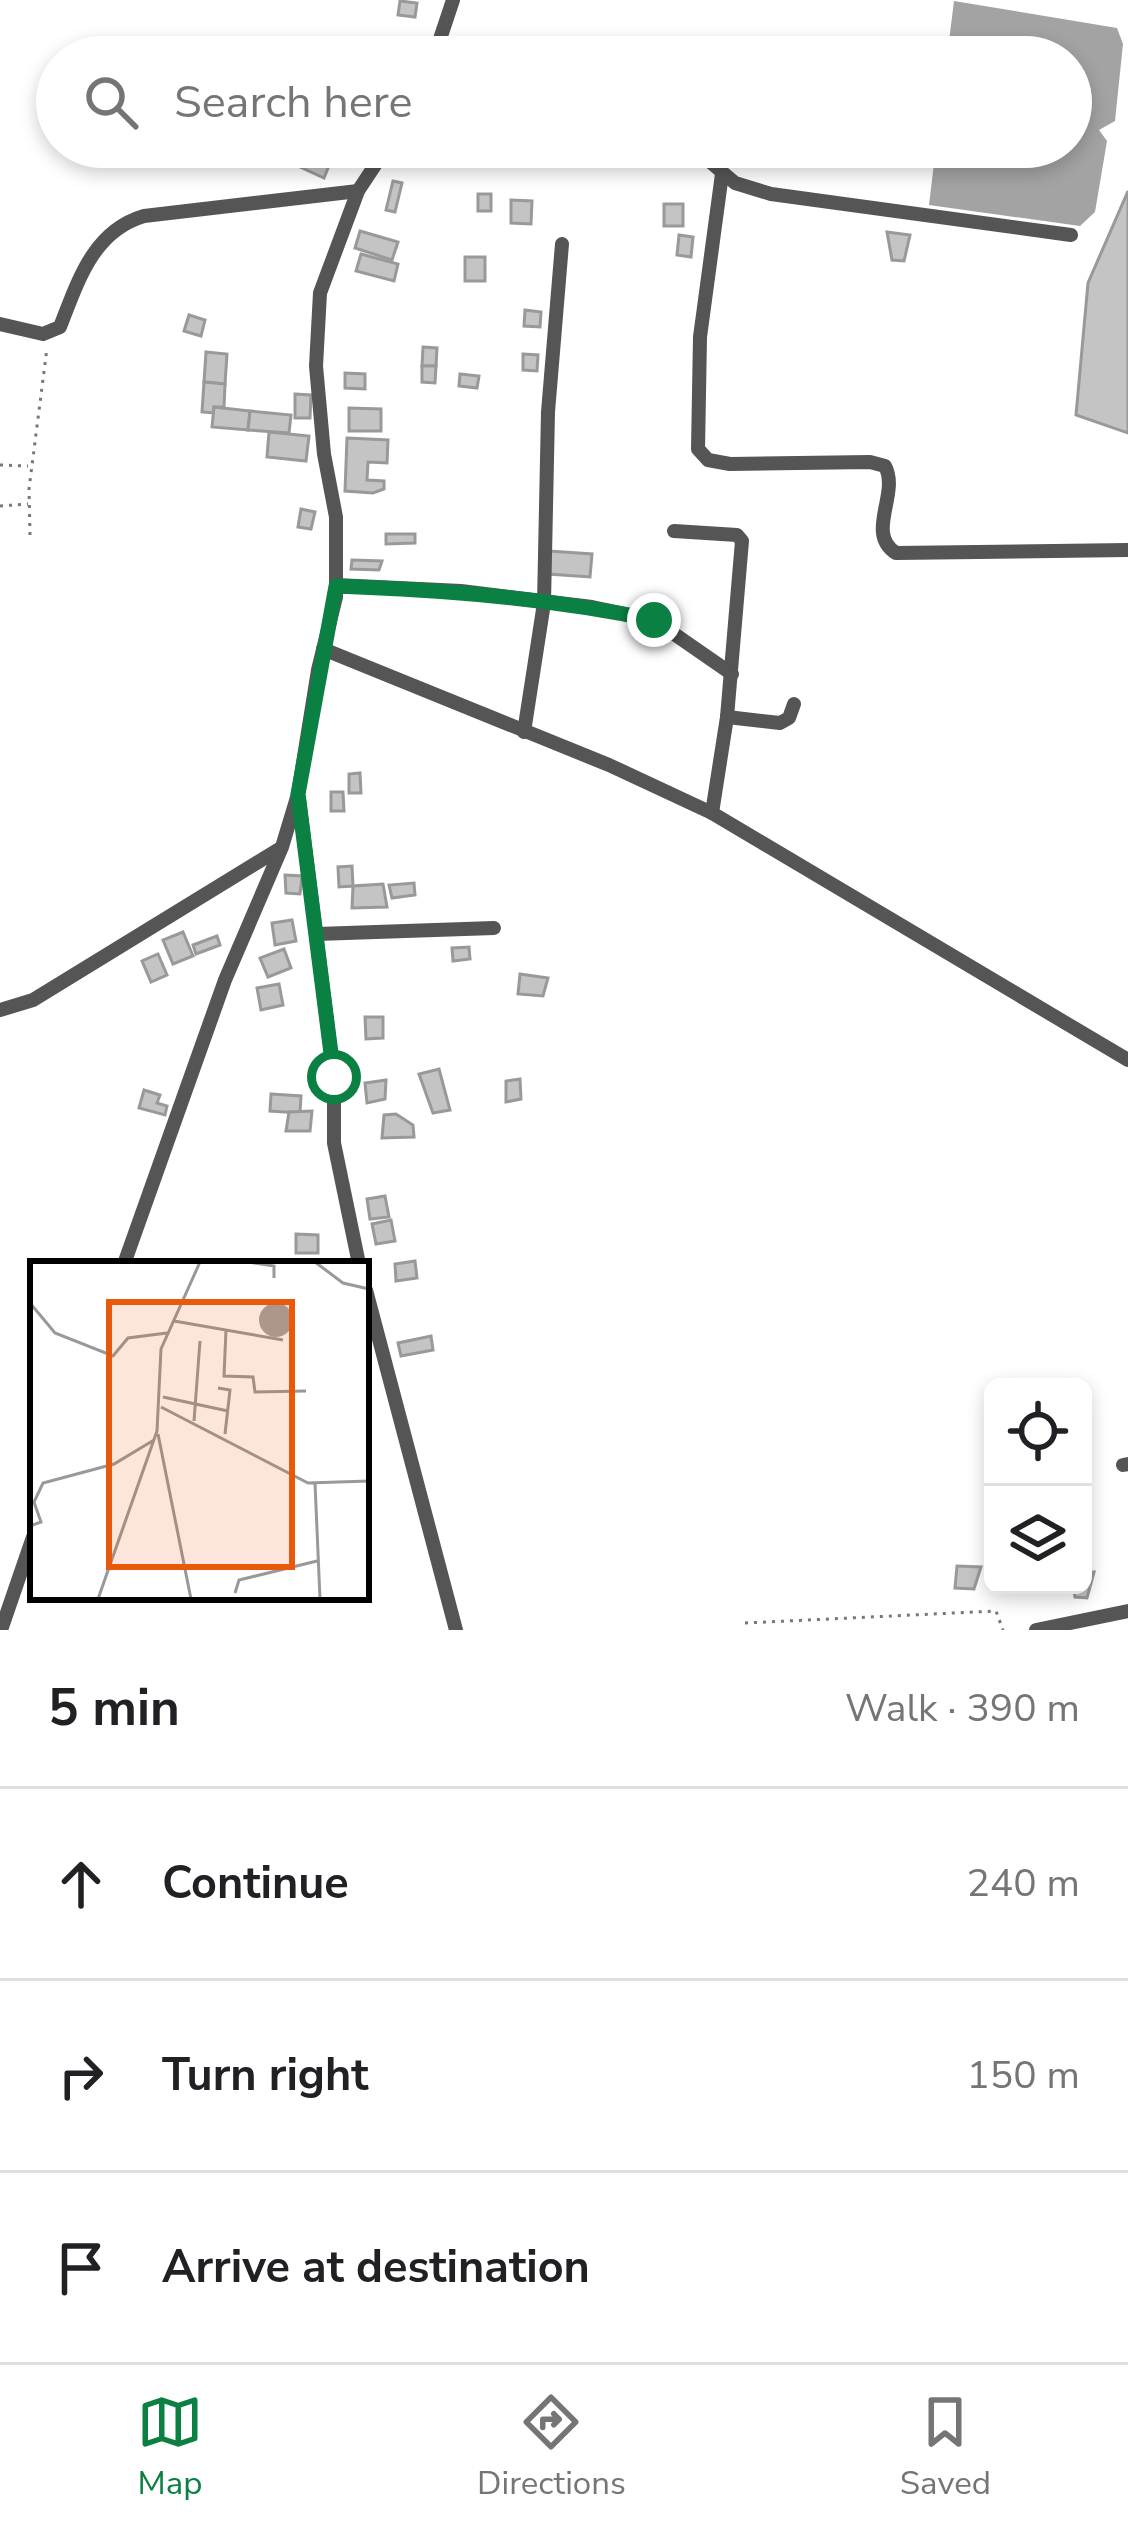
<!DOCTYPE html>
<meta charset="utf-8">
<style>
:root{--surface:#fff;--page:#f6f6f6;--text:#202124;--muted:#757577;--line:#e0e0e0;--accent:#0b8043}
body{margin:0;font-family:"Nunito Sans",sans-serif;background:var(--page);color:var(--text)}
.controls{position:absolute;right:36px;bottom:36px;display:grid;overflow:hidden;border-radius:18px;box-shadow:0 6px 18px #0003}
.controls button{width:108px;height:108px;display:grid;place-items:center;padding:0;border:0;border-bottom:3px solid var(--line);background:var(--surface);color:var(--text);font:60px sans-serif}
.stop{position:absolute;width:36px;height:36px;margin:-27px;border:9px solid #0b8043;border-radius:50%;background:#fff}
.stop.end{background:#0b8043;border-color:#fff;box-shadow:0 3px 12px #0008}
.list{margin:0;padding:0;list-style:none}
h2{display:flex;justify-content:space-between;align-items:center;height:156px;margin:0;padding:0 48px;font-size:51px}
h2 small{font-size:39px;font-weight:400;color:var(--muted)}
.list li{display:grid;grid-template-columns:78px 1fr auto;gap:36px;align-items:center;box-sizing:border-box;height:192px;padding:0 48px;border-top:3px solid var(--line)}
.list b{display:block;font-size:45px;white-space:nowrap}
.list em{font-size:39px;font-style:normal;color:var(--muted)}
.icon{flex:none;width:66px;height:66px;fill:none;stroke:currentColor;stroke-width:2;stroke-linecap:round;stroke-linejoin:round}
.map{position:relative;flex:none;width:1128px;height:1630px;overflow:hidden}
.search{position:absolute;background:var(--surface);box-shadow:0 6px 18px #0003;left:36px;right:36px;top:36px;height:132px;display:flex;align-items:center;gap:30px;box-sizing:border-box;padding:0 42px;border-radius:66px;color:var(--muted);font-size:45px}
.sheet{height:732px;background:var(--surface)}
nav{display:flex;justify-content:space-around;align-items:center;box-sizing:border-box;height:168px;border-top:3px solid var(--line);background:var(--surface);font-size:33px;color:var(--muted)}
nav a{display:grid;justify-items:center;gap:6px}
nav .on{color:var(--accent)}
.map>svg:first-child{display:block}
.water{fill:#a3a3a3}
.building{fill:#c4c4c4;stroke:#999;stroke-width:3}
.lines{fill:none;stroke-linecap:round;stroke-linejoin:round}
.path{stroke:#777;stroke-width:3;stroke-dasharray:3 6;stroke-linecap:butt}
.minor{stroke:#555;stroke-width:14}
.route{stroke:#0b8043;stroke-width:15}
.inset-road{fill:none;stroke:#999;stroke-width:3}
.view{fill:#e8590c;fill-opacity:0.15;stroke:#e8590c;stroke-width:6}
.inset-edge{fill:none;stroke:#000;stroke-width:6}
</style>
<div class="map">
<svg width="1128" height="1630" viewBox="0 0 1128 1630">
<rect width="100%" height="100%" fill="#fff"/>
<path class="water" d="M954,1L1117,28L1123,44L1115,121L1099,130L1107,141L1095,212L1080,226L929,205L936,147H1071V57H947Z"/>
<g class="building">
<path d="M400,1L417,3L415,17L398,15Z"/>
<path d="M305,151L330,163L324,178L298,166Z"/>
<path d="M393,181L402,183L395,212L386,210Z"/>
<path d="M1128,191V433L1076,415L1088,283Z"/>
<rect x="478" y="194" width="13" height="17"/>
<path d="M511,200L532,201L531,224L511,223Z"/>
<rect x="664" y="204" width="19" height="22"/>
<path d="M360,231L398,242L392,260L355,248Z"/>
<path d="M887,232L910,235L904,261L892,260Z"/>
<path d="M679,235L693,237L691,257L677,255Z"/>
<path d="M361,254L398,264L394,281L356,271Z"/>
<rect x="465" y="257" width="20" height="24"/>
<path d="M525,310L541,312L540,327L524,326Z"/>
<path d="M189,315L205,320L201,336L184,331Z"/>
<path d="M423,347L437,348L436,366H422Z"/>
<path d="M206,352L227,354L225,384L204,382Z"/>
<path d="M523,354L538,355L537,371L523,370Z"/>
<path d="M422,366H436L435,383L422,382Z"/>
<path d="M345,373L365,374V389L345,388Z"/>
<path d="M460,374L479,376L477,388L459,386Z"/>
<path d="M204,382L225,384L224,407H214L213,413L202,412Z"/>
<path d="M295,394L311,395L310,418H295Z"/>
<path d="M214,407L250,411L248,430L212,427Z"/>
<path d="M349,408L381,409V431H349Z"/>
<path d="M250,411L291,415L289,433L248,430Z"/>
<path d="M269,432L309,436L306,461L267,457Z"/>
<path d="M347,438L388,440L387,463L368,462L367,480L384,481V489L373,493L345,491Z"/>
<path d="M301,509L315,512L311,529L298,527Z"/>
<path d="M386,534H415V543L386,544Z"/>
<path d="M549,551L592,554L590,577L548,574Z"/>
<path d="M352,560L382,561L379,570L351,569Z"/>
<path d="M360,773L361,793H349V774Z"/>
<path d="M331,792H343L344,811H331Z"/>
<path d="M352,866L353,886L339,887L338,867Z"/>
<path d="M285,875L302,876L300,894L286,893Z"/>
<path d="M414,883L415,895L392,898L389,885Z"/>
<path d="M383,884L387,907L352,908L353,886Z"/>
<path d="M292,920L296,941L275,945L272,923Z"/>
<path d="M183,932L193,956L173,964L163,940Z"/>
<path d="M217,936L220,945L196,954L193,945Z"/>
<path d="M469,947L470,959L453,961L452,948Z"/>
<path d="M284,949L291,968L268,977L260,958Z"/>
<path d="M158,954L167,975L151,982L142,961Z"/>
<path d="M520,974L548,978L543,996L518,994Z"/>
<path d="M279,984L283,1005L261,1010L257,988Z"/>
<path d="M365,1017H383V1038L366,1039Z"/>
<path d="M439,1069L450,1110L433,1113L419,1074Z"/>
<path d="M520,1079L521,1099L506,1102V1081Z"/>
<path d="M386,1080L385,1099L367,1103L365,1083Z"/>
<path d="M144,1090L160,1095L157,1103L167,1106L165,1115L139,1108Z"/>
<path d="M271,1094L301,1096L300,1113L270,1111Z"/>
<path d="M312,1111L310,1131H286L289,1112Z"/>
<path d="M396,1114L413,1125L414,1137L382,1138L384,1115Z"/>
<path d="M385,1196L389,1217L370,1219L367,1199Z"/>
<path d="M391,1220L395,1241L376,1244L372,1224Z"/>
<path d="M296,1234L318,1235V1253H296Z"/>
<path d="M415,1261L417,1278L396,1281L395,1264Z"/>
<path d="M431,1336L433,1350L401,1356L398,1343Z"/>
<path d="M957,1566L981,1567L974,1589L955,1588Z"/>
<path d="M1094,1572L1087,1598L1075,1597L1073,1585H1083V1573Z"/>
</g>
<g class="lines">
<g class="path">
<path d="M0,465L28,466"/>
<path d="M0,506L28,504"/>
<path d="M30,535L29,489L47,348"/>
<path d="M745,1623L996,1611L1003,1630"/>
</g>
<g class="minor">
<path d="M434,57L453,0"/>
<path d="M670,147L708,160L735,183L771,194L1071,235"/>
<path d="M722,174L700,337L698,449L708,460L730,464L870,462L885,466C900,494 865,533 896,553L1128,550"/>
<path d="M0,324L43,334L60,327C78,281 93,231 144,216L358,191"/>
<path d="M674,531L737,535L742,541L727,717L712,813"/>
<path d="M336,585L461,591L592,607L654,620L732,674"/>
<path d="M323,649L609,765L712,813L1128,1060"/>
<path d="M727,717L780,723L789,718L794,704"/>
<path d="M524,732L544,603L548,412L562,244"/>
<path d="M299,799L334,1077V1143L359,1264"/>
<path d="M317,934L494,928"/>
<path d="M0,1010L33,1000L281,848"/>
<path d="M124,1264L225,980L282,847L298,794L318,670L336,597V517L324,454L316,366L320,293L358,191L387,147"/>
<path d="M366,1290L456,1630"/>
<path d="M1123,1465L1128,1464"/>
<path d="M1,1630L33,1537"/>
<path d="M1036,1630L1128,1611"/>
</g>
</g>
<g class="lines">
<path class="route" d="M334,1077L298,794L336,586C443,590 549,598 654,620"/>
</g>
<g transform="translate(30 1261)">
<rect width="339" height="339" fill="#fff"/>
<path d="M229 59a17 17 0 1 1 34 0a17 17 0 1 1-34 0Z" fill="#a3a3a3"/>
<path class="inset-road" d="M218,1L244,5V17M285,1L313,22L339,28M0,42L25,72L83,95L98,77L137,72M144,60L253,79M196,69L194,115L223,116L225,131L276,130M188,127L200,129L195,173M133,136L198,150M131,146L278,222L339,220M164,160L170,80M128,173L161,338M285,222L290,338M0,265L11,261L4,241L13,222L84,203L124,179M205,332L209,319L287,300M68,338L127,170L131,88L170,1"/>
<path class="view" d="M79,41H262V306H79Z"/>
<rect width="339" height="339" class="inset-edge"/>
</g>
</svg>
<div class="controls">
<button><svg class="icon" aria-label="locate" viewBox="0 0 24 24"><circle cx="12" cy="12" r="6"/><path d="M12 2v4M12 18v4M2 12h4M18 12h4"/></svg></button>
<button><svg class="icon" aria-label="layers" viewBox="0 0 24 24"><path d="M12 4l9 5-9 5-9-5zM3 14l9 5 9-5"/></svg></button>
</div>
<div class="stop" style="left:334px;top:1077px"></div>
<div class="stop end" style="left:654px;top:620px"></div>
<div class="search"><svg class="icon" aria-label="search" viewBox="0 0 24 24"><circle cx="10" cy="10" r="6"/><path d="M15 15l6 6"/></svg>Search here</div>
</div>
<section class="sheet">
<h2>5 min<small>Walk · 390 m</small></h2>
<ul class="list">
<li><svg class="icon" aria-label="ahead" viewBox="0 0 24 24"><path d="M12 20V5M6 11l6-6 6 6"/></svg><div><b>Continue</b></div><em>240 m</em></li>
<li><svg class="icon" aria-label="right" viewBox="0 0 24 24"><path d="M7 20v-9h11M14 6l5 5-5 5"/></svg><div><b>Turn right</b></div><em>150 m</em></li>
<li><svg class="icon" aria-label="arrive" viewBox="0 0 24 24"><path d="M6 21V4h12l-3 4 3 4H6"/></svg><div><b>Arrive at destination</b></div></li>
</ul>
</section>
<nav>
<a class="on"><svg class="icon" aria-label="map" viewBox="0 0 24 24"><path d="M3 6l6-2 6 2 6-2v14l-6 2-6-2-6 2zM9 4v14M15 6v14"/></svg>Map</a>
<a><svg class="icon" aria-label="directions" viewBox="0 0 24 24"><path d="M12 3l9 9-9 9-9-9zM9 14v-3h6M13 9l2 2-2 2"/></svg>Directions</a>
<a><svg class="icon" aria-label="saved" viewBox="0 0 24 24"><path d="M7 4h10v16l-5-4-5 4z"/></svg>Saved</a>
</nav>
